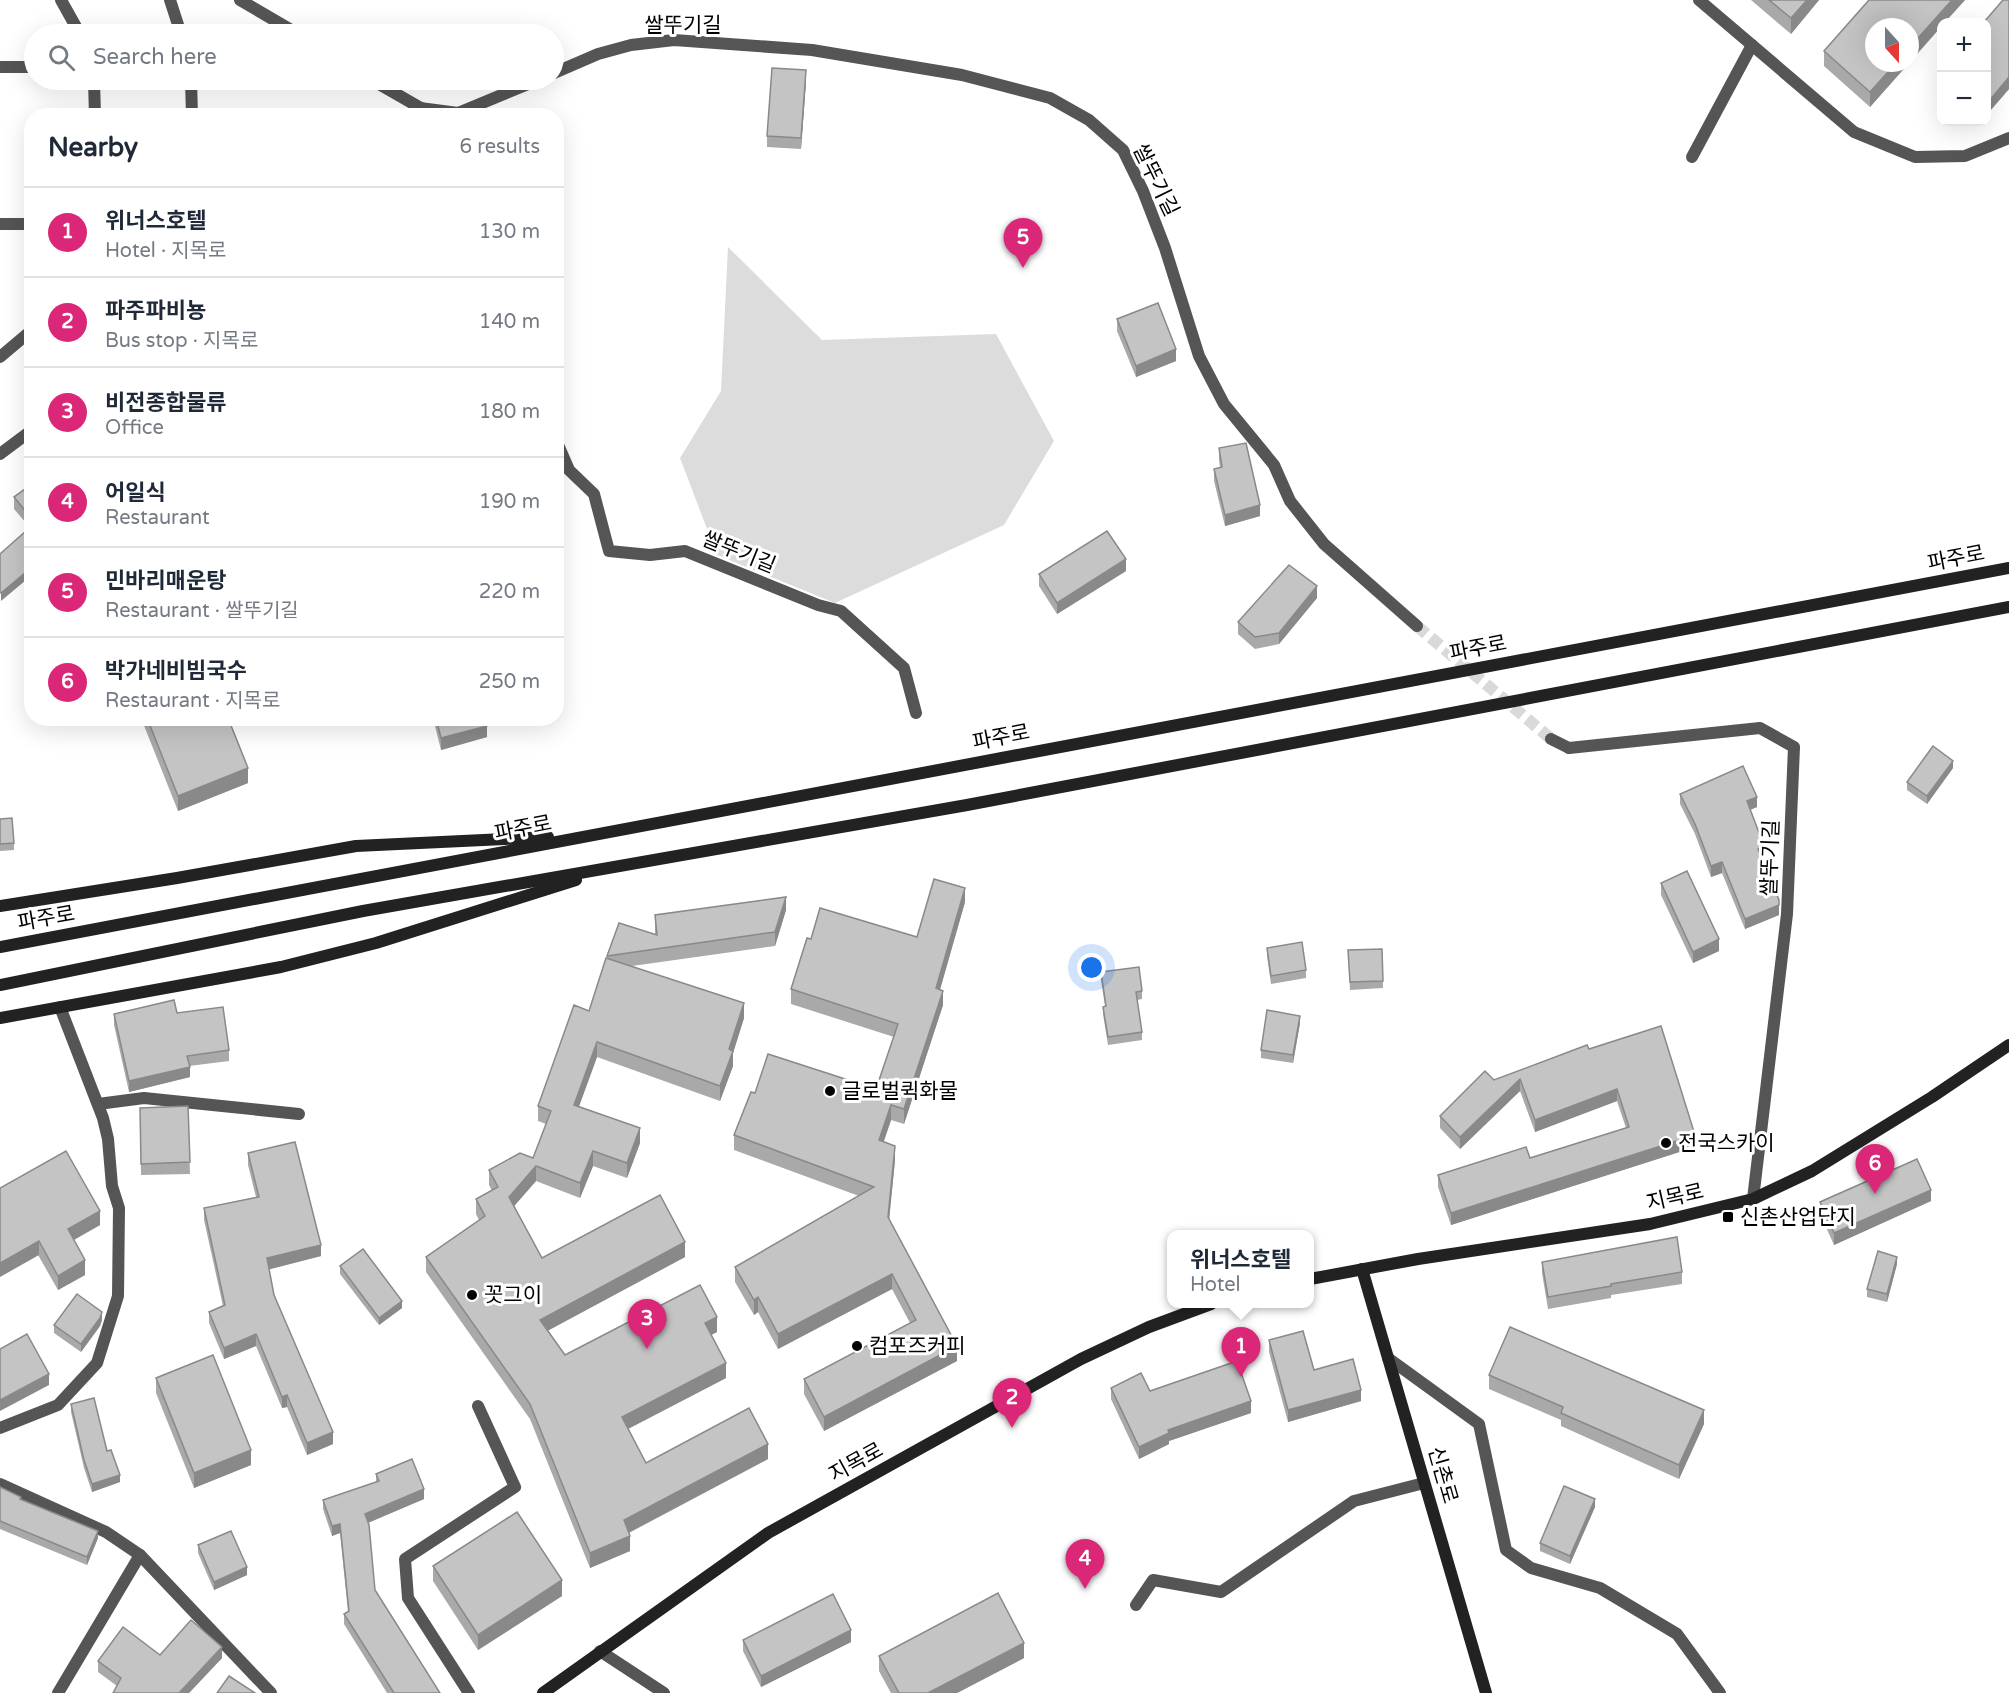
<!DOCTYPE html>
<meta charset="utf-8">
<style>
:root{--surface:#fff;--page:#f2f2f3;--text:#1f2937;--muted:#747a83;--line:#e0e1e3;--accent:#db2777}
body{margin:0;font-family:"Varela Round","Noto Sans KR",sans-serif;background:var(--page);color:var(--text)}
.controls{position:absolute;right:18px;top:18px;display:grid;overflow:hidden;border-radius:12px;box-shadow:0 6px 24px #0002}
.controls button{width:54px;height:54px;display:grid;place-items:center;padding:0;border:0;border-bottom:2px solid var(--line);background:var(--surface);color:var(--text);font:30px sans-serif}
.compass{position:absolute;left:1865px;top:18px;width:54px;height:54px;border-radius:50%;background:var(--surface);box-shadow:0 6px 24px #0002;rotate:159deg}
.you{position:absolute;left:1092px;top:968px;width:21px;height:21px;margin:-15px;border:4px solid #fff;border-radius:50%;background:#1a73e8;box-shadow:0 0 0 9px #1a73e833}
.badge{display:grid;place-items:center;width:39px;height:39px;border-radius:50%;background:var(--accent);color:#fff;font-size:20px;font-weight:700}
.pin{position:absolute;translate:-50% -50px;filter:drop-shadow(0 2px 3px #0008)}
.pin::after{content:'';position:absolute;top:32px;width:21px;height:18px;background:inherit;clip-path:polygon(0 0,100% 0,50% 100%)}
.popup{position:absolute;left:1167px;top:1230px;width:147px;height:78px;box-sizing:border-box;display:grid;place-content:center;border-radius:12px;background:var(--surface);filter:drop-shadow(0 2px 4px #0005);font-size:20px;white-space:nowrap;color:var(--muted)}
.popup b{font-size:22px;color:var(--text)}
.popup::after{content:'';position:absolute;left:50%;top:100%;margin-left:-12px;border:12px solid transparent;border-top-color:var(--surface)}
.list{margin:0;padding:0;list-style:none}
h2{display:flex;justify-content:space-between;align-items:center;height:78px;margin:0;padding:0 24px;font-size:26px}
h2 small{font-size:20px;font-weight:400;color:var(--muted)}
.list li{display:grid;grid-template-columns:39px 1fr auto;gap:18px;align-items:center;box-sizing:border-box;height:90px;padding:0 24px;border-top:2px solid var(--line)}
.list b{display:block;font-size:22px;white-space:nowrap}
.list p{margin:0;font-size:20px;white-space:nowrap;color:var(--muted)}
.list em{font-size:20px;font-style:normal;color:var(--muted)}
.icon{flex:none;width:33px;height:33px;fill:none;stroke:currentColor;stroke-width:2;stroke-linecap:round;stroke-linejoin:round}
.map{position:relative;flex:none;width:2009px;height:1693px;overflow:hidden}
.search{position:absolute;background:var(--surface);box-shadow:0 6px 24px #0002;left:24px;top:24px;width:540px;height:66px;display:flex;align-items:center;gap:15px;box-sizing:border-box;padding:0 21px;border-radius:33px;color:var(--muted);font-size:22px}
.panel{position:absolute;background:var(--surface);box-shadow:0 6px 24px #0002;left:24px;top:108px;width:540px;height:618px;border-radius:24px}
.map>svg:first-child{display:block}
.green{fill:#dcdcdc}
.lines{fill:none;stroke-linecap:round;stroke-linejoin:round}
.street-tunnel{stroke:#d9d9d9;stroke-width:12;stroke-dasharray:12 6;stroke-linecap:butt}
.lane{stroke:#555;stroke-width:12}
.street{stroke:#555;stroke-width:12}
.secondary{stroke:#222;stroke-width:12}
.wall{fill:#a9a9a9}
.shaded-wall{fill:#898989}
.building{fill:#c4c4c4;stroke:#898989;stroke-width:1.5}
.poi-dot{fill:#000;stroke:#fff;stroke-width:2}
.labels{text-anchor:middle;stroke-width:6;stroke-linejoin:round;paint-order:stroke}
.street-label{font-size:21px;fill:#000;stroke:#fff}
.poi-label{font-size:21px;fill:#000;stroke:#fff;text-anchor:start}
</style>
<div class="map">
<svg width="2009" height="1693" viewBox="0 0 2009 1693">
<rect width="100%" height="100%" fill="#fff"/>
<path class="green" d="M728,247L822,340L996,334L1054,441L1004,525L835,603L717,555L680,458L721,391Z"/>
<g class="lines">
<path class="street-tunnel" d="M1417,626L1551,739"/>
<g class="lane">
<path d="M1692,157L1752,45"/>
<path d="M1551,739L1569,748"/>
<path d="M1388,1358L1479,1424L1506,1550L1531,1568L1600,1588L1677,1634L1720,1693"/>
<path d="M1136,1605L1153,1580L1221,1592L1354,1501L1424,1483"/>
<path d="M600,1651L664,1693"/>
<path d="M469,1693L408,1598L405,1559L515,1487L478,1406"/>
</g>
<g class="street">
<path d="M61,0L80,34"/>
<path d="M170,0L181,34"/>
<path d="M240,0L298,34"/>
<path d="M1699,0L1854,132L1915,157L1965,156L2009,138"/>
<path d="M0,67H34"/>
<path d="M554,73L598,54L631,45L674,40L812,50L962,75L1050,98L1089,120L1123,150L1143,191L1165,248L1199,356L1224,404L1274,465L1290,501L1324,544L1417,626"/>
<path d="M94,80L95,116"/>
<path d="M191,80L192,116"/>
<path d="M372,80L426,111"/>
<path d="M420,108L458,113L538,80"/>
<path d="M0,224H32"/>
<path d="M0,357L32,330"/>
<path d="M556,446L559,447L569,470L594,494L609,551L650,555L685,551L818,605L841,611L904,668L916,713"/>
<path d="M0,454L32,430"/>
<path d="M556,694L558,696"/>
<path d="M1569,748L1760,728L1794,747L1787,914L1753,1199"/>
<path d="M98,1104L144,1098L299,1114"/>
<path d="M0,1428L58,1405L97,1363L118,1296L119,1208L112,1186L108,1139L103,1118L60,1007"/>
<path d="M0,1484L106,1532L140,1555L271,1693"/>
<path d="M58,1693L140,1555"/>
</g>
<g class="secondary">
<path d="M0,906L177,878L356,846L548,837"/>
<path d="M0,947L2009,568"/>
<path d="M0,985L363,911L967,805L2009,607"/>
<path d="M0,1018L281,967L376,943L576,880"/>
<path d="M1362,1269L1486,1693"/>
<path d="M1310,1279L1418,1259L1650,1224L1753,1199L1812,1171L1932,1097L2009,1045"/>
<path d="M543,1693L768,1533L1081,1359L1149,1327L1211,1304"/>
</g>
</g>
<g class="wall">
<path d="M1751,0H1819L1791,34Z"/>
<path d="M1869,0H1965L1945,22H1941L1874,63H1909L1870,107L1824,66V51Z"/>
<path d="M2009,0V89L1989,112L1986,111V22Z"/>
<path d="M806,82L801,149L767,147V136Z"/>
<path d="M1117,319L1176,361L1136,377L1117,331Z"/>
<path d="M1219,448L1260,516L1225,526L1214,481V469L1220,467L1219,460Z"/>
<path d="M32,484V530L14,509V497Z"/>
<path d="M1126,571L1057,614L1039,586V574Z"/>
<path d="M1317,598L1279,644L1255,649L1238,634V622Z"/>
<path d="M32,622V643L25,635V627Z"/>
<path d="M141,718H228L248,783L178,811Z"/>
<path d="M433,718H485L487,737L441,750Z"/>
<path d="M1953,768L1927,804L1907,790V782Z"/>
<path d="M1680,794L1757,807L1750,810L1764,857L1761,858L1779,915L1745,929L1722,873L1711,877L1695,834L1680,804Z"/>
<path d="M0,819L14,843V850L0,851Z"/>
<path d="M1661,883L1719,951L1693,963L1661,895Z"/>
<path d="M965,902L940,990L943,1005L904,1124L891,1120L884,1141L895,1160L889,1219L957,1361L824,1431L804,1394V1379L910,1323L892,1289L778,1349L758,1312L754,1315L735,1282V1267L859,1196L734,1150V1135L755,1093L876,1089L894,1037L791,1004V989L811,939L917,937Z"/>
<path d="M786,910L775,946L632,966L744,1018L733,1053V1066L720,1101L597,1057L579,1106L640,1143L627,1178L593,1166L580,1198L536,1181L514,1206L542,1258L685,1257L548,1330L565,1355L717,1332L711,1335L726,1378L628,1429L646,1463L768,1459L629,1533L630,1551L590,1568L530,1419L426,1272V1257L479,1220L476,1214V1199L492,1191L489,1185V1170L533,1158L546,1124L538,1121V1106L589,1011L607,958V956L655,934V915Z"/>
<path d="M1267,948L1306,970V978L1271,984L1267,956Z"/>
<path d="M1382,949L1383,988L1350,990L1348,950Z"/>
<path d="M1101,972L1142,991V999L1137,1000L1142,1032V1040L1108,1045L1103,1014V1007L1105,1006L1101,980Z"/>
<path d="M177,1013L229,1050V1061L189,1066L190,1077L129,1092L114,1025V1014Z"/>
<path d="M1300,1023L1293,1063L1261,1058V1050Z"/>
<path d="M1589,1049L1695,1147L1451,1225L1438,1187V1175L1530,1158L1626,1128L1617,1101L1535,1132L1520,1091L1460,1149L1440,1128V1116L1494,1080Z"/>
<path d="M188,1106L190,1174L141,1175L140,1108Z"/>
<path d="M248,1153L321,1256L269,1269L274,1295L333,1444L307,1455L287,1407L282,1408L256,1346L224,1359L209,1323V1312L223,1306L204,1220V1208L256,1197L248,1165Z"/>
<path d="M0,1188L100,1225L74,1240L85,1275L58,1290Z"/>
<path d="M1931,1201L1834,1245L1820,1214V1202Z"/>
<path d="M1542,1262L1682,1272V1284L1611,1295V1298L1548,1309L1542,1273Z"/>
<path d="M1897,1264L1887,1302L1867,1297V1289Z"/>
<path d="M340,1266L402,1308L379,1325L340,1274Z"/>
<path d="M102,1320L100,1326L81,1352L54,1333V1325Z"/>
<path d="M1269,1340L1314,1370L1361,1401L1288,1422L1269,1352Z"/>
<path d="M1489,1375L1704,1424L1679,1479L1561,1426V1420L1489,1389Z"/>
<path d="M156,1378L251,1465L194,1488L156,1393Z"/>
<path d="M1111,1388L1150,1391L1251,1413L1169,1441V1444L1139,1459L1111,1399Z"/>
<path d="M71,1404L107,1451L120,1482L92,1492L84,1468L71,1412Z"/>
<path d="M376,1474L424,1499L368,1523L375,1590L440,1693H387L344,1624V1614L348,1612L340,1533L332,1536L323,1509V1500L376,1482Z"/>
<path d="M0,1487L21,1499L98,1538L87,1565L0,1529Z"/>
<path d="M1595,1507L1570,1564L1540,1551V1543Z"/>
<path d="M198,1545L247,1575L214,1590L198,1553Z"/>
<path d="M433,1566L562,1596L478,1650L433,1581Z"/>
<path d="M743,1640L851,1642L761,1687L743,1651Z"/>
<path d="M160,1655L222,1658L189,1693H113L117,1686L98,1672V1661Z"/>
<path d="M879,1656L1024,1658L957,1693H891L879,1671Z"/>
</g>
<g class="shaded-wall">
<path d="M1807,0H1819L1791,34V18Z"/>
<path d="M1952,0H1965L1945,22H1941V27L1910,62V47Z"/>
<path d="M1896,63H1909L1870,107V92Z"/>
<path d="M806,70V82L801,149V138Z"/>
<path d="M2009,77V89L1989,112V101Z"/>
<path d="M1176,349V361L1136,377V366Z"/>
<path d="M1260,505V516L1225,526V515Z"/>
<path d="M1126,559V571L1057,614V603Z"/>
<path d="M32,567V575L1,601V593Z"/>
<path d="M1317,586V598L1279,644V633Z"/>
<path d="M487,726V737L441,750V738Z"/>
<path d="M1953,761V768L1927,804V796Z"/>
<path d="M248,768V783L178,811V796Z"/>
<path d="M1757,797V807L1747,811V801Z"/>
<path d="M1764,846V857L1758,859V849Z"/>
<path d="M1722,862V873L1711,877V866Z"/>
<path d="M965,888V902L936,1003V988Z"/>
<path d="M786,897V910L775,946V932Z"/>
<path d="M1779,900V915L1745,929V919Z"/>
<path d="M1719,939V951L1693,963V952Z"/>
<path d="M943,991V1005L904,1124V1109Z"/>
<path d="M744,1003V1018L733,1053V1066L720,1101V1086L729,1049Z"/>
<path d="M1300,1016V1023L1293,1063V1055Z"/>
<path d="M597,1042V1057L574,1120V1105Z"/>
<path d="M190,1067V1077L129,1092V1081Z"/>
<path d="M1520,1079V1091L1460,1149V1137Z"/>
<path d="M1617,1089V1101L1535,1132V1120Z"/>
<path d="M891,1105V1120L879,1155V1140Z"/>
<path d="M640,1128V1143L627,1178V1163Z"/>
<path d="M1695,1135V1147L1451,1225V1213Z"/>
<path d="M895,1146V1160L888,1231V1217Z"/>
<path d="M593,1151V1166L580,1198V1183Z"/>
<path d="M536,1166V1181L509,1212V1197Z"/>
<path d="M1931,1190V1201L1834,1245V1233Z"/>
<path d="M100,1211V1225L68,1243V1229Z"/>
<path d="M39,1241V1255L0,1277V1263Z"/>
<path d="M685,1242V1257L540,1335V1320Z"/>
<path d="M321,1245V1256L267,1270V1258Z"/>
<path d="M1897,1257V1264L1887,1302V1294Z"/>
<path d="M85,1260V1275L58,1290V1276Z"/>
<path d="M892,1274V1289L778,1349V1334Z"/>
<path d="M758,1297V1312L754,1315V1300Z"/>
<path d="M402,1301V1308L379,1325V1318Z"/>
<path d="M102,1312V1320L100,1326L81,1352V1344Z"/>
<path d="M717,1317V1332L705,1338V1323Z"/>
<path d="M256,1334V1346L224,1359V1348Z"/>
<path d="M957,1346V1361L824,1431V1417Z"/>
<path d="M726,1363V1378L622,1432V1417Z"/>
<path d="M49,1374V1385L0,1411V1400Z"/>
<path d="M1361,1390V1401L1288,1422V1410Z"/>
<path d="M287,1395V1407L282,1408V1397Z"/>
<path d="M1251,1401V1413L1169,1441V1444L1139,1459V1447L1168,1430Z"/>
<path d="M1704,1410V1424L1679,1479V1465Z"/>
<path d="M333,1432V1444L307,1455V1443Z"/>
<path d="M768,1444V1459L624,1535V1520Z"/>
<path d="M251,1450V1465L194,1488V1473Z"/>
<path d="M120,1475V1482L92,1492V1484Z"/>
<path d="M424,1489V1499L365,1524V1514Z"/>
<path d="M1595,1499V1507L1570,1564V1556Z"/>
<path d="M340,1524V1533L332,1536V1526Z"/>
<path d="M98,1531V1538L87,1565V1557Z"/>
<path d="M630,1536V1551L590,1568V1553Z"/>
<path d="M247,1567V1575L214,1590V1582Z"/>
<path d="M562,1580V1596L478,1650V1635Z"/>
<path d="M851,1630V1642L761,1687V1676Z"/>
<path d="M1024,1643V1658L957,1693H928Z"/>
<path d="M222,1647V1658L189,1693H179Z"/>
</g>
<g class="building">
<path d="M1769,0H1807L1791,18Z"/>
<path d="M1869,0H1952L1910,47V27H1874V63H1896L1870,92L1824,51Z"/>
<path d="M2003,0H2009V77L1989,101L1986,99V22H1984Z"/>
<path d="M772,68L806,70L801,138L767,136Z"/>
<path d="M1158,303L1176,349L1136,366L1117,319Z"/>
<path d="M1246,443L1260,505L1225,515L1214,469L1222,467L1219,448Z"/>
<path d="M32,484V519L14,497Z"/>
<path d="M26,531L32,537V567L1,593L0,592V554Z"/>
<path d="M1107,531L1126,559L1057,603L1039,574Z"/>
<path d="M1289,565L1317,586L1279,633L1255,637L1238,622Z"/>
<path d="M32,622V635L25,627Z"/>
<path d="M147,718H228L248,768L178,796Z"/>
<path d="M436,718H485L487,726L441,738Z"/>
<path d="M1933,746L1953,761L1927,796L1907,782Z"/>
<path d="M1743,766L1757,797L1747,801L1764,846L1758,849L1779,900V905L1745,919L1722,862L1711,866L1695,824L1680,794Z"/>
<path d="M12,818L14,843L0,844V819Z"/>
<path d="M1687,871L1719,939L1693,952L1661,883Z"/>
<path d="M934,879L965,888L936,988L943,991L904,1109L891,1105L879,1140L895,1146L888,1217L957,1346L824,1417L804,1379L916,1320L892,1274L778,1334L758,1297L754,1300L735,1267L874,1187L734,1135L751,1092L755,1093L768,1054L876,1089L898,1024L791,989L807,938L811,939L820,908L917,937Z"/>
<path d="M786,897L775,932L607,956L619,923L657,935L655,915Z"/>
<path d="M1302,942L1306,970L1271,976L1267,948Z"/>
<path d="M1382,949L1383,981L1350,982L1348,950Z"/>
<path d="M606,958L744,1003L729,1049L733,1051L720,1086L597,1042L574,1105L640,1128L627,1163L593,1151L580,1183L536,1166L509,1197L542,1258L660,1195L685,1242L540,1320L565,1355L700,1285L717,1317L705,1323L726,1363L622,1417L646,1463L749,1408L768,1444L624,1520L630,1536L590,1553L530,1404L426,1257L485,1216L476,1199L498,1187L489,1170L520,1153L533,1158L551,1111L538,1106L574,1005L589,1011Z"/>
<path d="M1139,967L1142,991L1136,992L1142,1032L1108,1037L1103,1007L1106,1006L1101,972Z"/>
<path d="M174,1000L177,1013L223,1007L229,1050L187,1056L190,1067L129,1081L114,1014Z"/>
<path d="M1267,1010L1300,1016L1293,1055L1261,1050Z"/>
<path d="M1661,1026L1695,1135L1451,1213L1438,1175L1526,1147L1530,1158L1629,1127L1617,1089L1535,1120L1520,1079L1460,1137L1440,1116L1485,1071L1494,1080L1587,1045L1589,1049Z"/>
<path d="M188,1106L190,1162L141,1164L140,1108Z"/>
<path d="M295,1142L321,1245L267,1258L274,1295L333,1432L307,1443L287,1395L282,1397L256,1334L224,1348L209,1312L225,1305L204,1208L259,1197L248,1153Z"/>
<path d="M66,1151L100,1211L68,1229L85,1260L58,1276L39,1241L0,1263V1188Z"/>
<path d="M1917,1159L1931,1190L1834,1233L1820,1202Z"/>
<path d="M1677,1237L1682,1272L1611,1284V1286L1548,1297L1542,1262Z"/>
<path d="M363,1249L402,1301L379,1318L340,1266Z"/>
<path d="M1878,1251L1897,1257L1887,1294L1867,1289Z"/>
<path d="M77,1294L102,1312L100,1318L81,1344L54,1325Z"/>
<path d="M1510,1327L1704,1410L1679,1465L1561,1413L1563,1407L1489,1375Z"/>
<path d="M1303,1331L1314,1370L1353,1359L1361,1390L1288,1410L1269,1340Z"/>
<path d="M27,1334L49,1374L0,1400V1349Z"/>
<path d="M213,1355L251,1450L194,1473L156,1378Z"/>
<path d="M1237,1361L1251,1401L1168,1430L1169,1433L1139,1447L1111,1388L1141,1373L1150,1391Z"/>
<path d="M94,1398L107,1451L111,1450L120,1475L92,1484L84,1460L71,1404Z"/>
<path d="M412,1459L424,1489L365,1514L369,1525L375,1590L440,1693H394L344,1614L349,1611L340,1524L332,1526L323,1500L379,1481L376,1474Z"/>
<path d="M1564,1486L1595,1499L1570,1556L1540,1543Z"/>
<path d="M0,1487L21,1497L20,1499L98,1531L87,1557L0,1521Z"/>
<path d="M517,1512L562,1580L478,1635L433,1566Z"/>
<path d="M231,1531L247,1567L214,1582L198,1545Z"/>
<path d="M998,1593L1024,1643L928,1693H899L879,1656Z"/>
<path d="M833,1594L851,1630L761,1676L743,1640Z"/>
<path d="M191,1620L222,1647L179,1693H113L121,1678L98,1661L123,1627L160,1655Z"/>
<path d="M229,1676L255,1693H217Z"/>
</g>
<g class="poi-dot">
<circle cx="830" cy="1091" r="6"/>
<circle cx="1666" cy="1143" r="6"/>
<rect x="1722" y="1211" width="12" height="12" rx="3"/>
<circle cx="472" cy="1295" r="6"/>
<circle cx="857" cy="1346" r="6"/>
</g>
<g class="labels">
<g class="street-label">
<text x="683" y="32">쌀뚜기길</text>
<text transform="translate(1156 180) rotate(64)" y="7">쌀뚜기길</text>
<text transform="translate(739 552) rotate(22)" y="7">쌀뚜기길</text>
<text transform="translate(1956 558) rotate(-11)" y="7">파주로</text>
<text transform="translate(1478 648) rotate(-11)" y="7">파주로</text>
<text transform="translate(1001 737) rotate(-11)" y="7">파주로</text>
<text transform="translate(523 828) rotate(-11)" y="7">파주로</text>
<text transform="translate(1770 858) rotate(-88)" y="7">쌀뚜기길</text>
<text transform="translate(46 918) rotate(-10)" y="7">파주로</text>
<text transform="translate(1675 1197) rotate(-13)" y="7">지목로</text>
<text transform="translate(856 1462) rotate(-29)" y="7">지목로</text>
<text transform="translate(1443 1475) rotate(74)" y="7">신촌로</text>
</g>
<g class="poi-label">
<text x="842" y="1098">글로벌퀵화물</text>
<text x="1678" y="1150">전국스카이</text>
<text x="1740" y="1224">신촌산업단지</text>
<text x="484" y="1302">꼿그이</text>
<text x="869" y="1353">컴포즈커피</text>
</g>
</g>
</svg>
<div class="controls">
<button>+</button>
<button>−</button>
</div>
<svg class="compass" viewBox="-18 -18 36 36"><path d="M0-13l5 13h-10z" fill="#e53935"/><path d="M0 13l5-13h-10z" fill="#747a83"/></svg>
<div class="you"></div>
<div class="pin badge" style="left:1241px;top:1377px">1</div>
<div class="popup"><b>위너스호텔</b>Hotel</div>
<div class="pin badge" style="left:1012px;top:1428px">2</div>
<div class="pin badge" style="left:647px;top:1349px">3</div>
<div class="pin badge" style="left:1085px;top:1589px">4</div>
<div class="pin badge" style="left:1023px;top:268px">5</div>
<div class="pin badge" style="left:1875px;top:1194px">6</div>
<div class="search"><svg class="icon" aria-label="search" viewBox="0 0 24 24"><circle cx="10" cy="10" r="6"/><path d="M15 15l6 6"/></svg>Search here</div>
<section class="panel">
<h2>Nearby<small>6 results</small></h2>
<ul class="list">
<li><span class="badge">1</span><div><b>위너스호텔</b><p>Hotel · 지목로</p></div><em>130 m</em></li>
<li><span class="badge">2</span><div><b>파주파비뇽</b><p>Bus stop · 지목로</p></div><em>140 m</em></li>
<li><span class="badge">3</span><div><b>비전종합물류</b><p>Office</p></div><em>180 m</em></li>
<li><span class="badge">4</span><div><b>어일식</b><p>Restaurant</p></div><em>190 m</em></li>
<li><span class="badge">5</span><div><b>민바리매운탕</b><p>Restaurant · 쌀뚜기길</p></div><em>220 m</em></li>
<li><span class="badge">6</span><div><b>박가네비빔국수</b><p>Restaurant · 지목로</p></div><em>250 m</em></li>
</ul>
</section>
</div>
